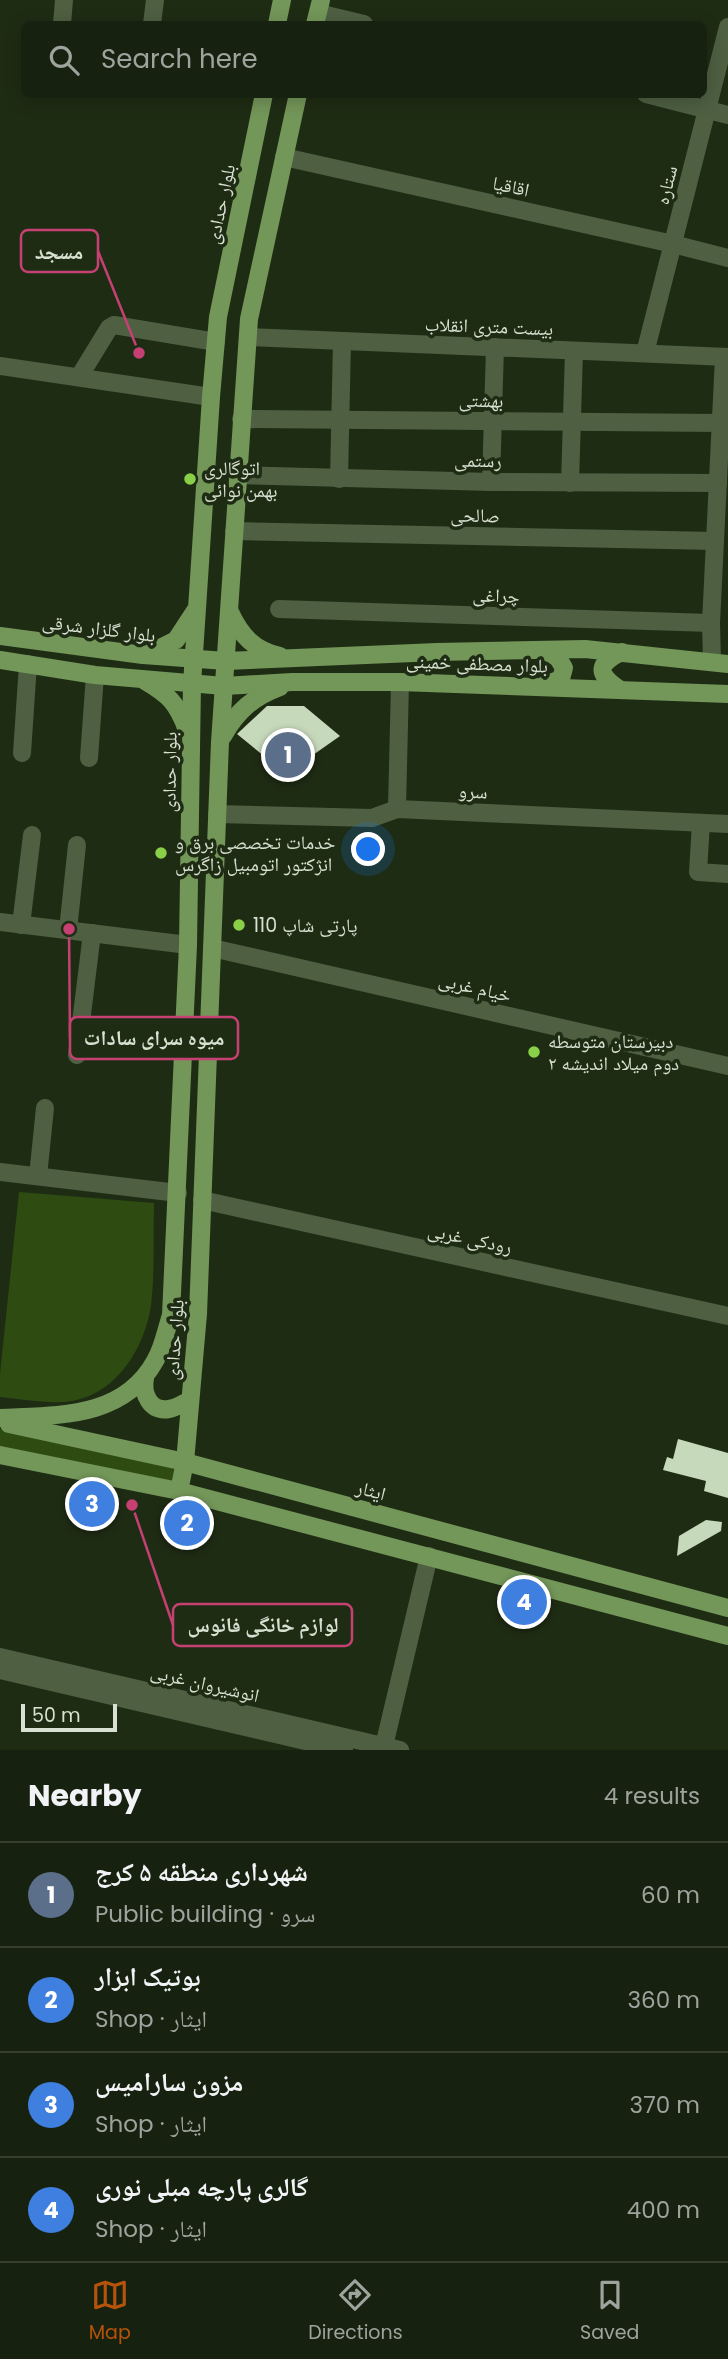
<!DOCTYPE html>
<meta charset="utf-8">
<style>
:root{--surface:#17210f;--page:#242e1d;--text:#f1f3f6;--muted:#9ea39e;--line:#363e2f;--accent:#b45309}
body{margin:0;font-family:Poppins,"Noto Naskh Arabic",sans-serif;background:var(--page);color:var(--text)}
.scale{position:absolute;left:21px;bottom:18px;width:96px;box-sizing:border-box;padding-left:7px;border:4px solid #d7e0d1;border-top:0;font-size:19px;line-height:24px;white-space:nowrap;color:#d7e0d1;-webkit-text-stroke:5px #1f2c14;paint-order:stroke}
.you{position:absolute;left:369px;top:850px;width:24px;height:24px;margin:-18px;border:5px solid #fff;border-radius:50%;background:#1a73e8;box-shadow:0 0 0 10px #1a73e833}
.badge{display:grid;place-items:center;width:46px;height:46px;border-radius:50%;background:var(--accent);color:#fff;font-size:23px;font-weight:700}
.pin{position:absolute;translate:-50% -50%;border:4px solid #fff;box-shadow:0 2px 7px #0006}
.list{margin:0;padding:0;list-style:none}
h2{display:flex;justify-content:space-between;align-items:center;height:91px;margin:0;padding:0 28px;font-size:30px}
h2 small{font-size:23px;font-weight:400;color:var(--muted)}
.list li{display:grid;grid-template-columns:46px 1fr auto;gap:21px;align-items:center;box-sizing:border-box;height:105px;padding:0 28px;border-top:2px solid var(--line)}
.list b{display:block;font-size:26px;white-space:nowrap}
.list p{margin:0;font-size:23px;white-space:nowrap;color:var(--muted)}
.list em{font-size:23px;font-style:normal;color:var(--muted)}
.icon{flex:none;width:38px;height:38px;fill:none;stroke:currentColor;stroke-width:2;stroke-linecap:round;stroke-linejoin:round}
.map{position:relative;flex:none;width:728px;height:1750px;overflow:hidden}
.search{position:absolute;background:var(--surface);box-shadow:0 4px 18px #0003;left:21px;right:21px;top:21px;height:77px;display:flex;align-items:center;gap:18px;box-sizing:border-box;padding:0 24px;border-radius:10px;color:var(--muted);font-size:26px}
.sheet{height:511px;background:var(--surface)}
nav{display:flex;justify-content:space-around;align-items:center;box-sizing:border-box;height:98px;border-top:2px solid var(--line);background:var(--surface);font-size:19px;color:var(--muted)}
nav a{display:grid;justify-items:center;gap:4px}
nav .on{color:var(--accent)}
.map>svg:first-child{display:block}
.green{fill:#2e4c11}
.building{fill:#c7d9bb}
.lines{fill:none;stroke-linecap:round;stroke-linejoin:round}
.minor{stroke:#4e5f42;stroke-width:18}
.major{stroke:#739659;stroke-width:18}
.poi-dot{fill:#89cf48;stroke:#1f2c14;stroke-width:2.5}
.labels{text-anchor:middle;stroke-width:7;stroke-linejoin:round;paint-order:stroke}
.street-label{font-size:19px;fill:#d7e0d1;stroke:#1f2c14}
.poi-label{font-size:19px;fill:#d7e0d1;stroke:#1f2c14;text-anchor:start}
.leader{fill:none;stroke:#c64073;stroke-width:2.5}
.callout-dot{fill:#c64073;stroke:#1f2c14;stroke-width:2.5}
.callout{fill:#1f2c14;stroke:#c64073;stroke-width:2.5}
.callout-label{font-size:21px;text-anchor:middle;font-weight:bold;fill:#d7e0d1}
</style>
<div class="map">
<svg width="728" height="1750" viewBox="0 0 728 1750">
<rect width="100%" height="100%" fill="#1f2c14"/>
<g class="green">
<path d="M19,1192L154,1203C153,1236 155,1272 151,1305C144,1351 114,1398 64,1402C43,1403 21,1399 0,1397V1374Z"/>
<path d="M0,1429L178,1464L173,1481L0,1448Z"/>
</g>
<g class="building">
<path d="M267,706H304L340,736L286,774L237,734Z"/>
<path d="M678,1439L728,1453V1498L704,1491L706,1481L663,1470L667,1457L673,1459Z"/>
<path d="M706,1520L722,1522L721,1531L677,1556L679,1536Z"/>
</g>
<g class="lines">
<g class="minor">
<path d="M318,13L364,24"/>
<path d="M62,24L64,0"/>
<path d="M152,24L155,0"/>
<path d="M646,94L728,115"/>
<path d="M284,157L673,244L728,258"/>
<path d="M248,337L728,357"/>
<path d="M645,353L728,27"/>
<path d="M0,366L211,397"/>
<path d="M79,377L109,328L114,325L216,342"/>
<path d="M241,419L721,423"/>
<path d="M237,475L491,482L718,483"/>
<path d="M339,479L342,341"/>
<path d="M491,482L495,347"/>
<path d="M570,483L574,351"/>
<path d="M234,531L715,541"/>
<path d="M279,609L711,623"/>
<path d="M712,661L711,623L724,357"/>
<path d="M22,753L28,664"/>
<path d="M89,758L95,675"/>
<path d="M397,809L400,682"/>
<path d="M217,814L372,818L397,809L728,824"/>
<path d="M701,823L698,872L728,874"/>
<path d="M0,922L188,945"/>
<path d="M21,925L32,835"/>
<path d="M68,930L77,845"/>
<path d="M212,948L728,1066"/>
<path d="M77,1055L92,933"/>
<path d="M0,1172L178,1193"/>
<path d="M38,1176L45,1108"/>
<path d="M202,1200L728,1316"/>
<path d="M0,1657L400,1750"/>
<path d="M0,1670L344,1750"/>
<path d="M384,1746L429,1556"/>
</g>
<g class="major">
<path d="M277,24L282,0"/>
<path d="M315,24L321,0"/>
<path d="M230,612C241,636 254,650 280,656"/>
<path d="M0,636L143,655L226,661L437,652L585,649L728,664"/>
<path d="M148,654L176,640L195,611"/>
<path d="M0,660L95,675L224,686L292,682H400L728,694"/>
<path d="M145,681C169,695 177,703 187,730"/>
<path d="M543,686L561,679L564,668L558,658L544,650"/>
<path d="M619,689C596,673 597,664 622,652"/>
<path d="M223,736C237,711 253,697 280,687"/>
<path d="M145,1378C142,1394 150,1412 169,1409C176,1408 184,1403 190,1400"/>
<path d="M0,1418C57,1415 123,1419 155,1361C163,1348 166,1330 171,1315L188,945L192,684L211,397L218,317L264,94"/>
<path d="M9,1424L185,1462L728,1608"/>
<path d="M0,1455L179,1491L728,1636"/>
<path d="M179,1491L185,1462L198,1314L220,742L249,319L298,94"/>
</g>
</g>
<g class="poi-dot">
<circle cx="190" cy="479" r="7"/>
<circle cx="161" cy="853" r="7"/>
<circle cx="239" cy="925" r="7"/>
<circle cx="534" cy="1052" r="7"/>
</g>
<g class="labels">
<g class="street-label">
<text transform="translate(666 185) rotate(-76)" y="7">ستاره</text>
<text transform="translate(511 186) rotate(12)" y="7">اقاقیا</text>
<text transform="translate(220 204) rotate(-78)" y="7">بلوار حدادی</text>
<text transform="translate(489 326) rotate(2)" y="7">بیست متری انقلاب</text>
<text transform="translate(481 400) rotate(1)" y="7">بهشتی</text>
<text transform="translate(478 460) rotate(1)" y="7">رستمی</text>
<text transform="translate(475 515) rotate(1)" y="7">صالحی</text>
<text transform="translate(496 595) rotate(2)" y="7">چراغی</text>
<text transform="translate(99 628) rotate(7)" y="7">بلوار گلزار شرقی</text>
<text transform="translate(477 663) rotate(2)" y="7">بلوار مصطفی خمینی</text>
<text transform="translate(169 772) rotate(-89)" y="7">بلوار حدادی</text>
<text transform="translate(473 791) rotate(3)" y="7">سرو</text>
<text transform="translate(475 987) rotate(13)" y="7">خیام غربی</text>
<text transform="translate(470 1238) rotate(12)" y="7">رودکی غربی</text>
<text transform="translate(174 1340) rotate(-86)" y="7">بلوار حدادی</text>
<text transform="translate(371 1490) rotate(15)" y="7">ایثار</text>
<text transform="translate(205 1683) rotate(13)" y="7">انوشیروان غربی</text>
</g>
<g class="poi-label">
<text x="204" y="475">اتوگالری<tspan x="204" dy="22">بهمن نوائی</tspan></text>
<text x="175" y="849">خدمات تخصصی برق و<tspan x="175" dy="22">انژکتور اتومبیل زاگرس</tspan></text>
<text x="253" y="932">پارتی شاپ 110</text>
<text x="548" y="1048">دبیرستان متوسطه<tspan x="548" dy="22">دوم میلاد اندیشه ۲</tspan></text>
</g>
</g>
<path class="leader" d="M139 353L98 251M69 929L70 1038M132 1505L173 1625"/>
<g class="callout-dot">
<circle cx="139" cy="353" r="7"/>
<circle cx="69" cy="929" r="7"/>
<circle cx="132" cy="1505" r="7"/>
</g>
<g class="callout">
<rect x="21" y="230" width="77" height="42" rx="7"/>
<rect x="70" y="1017" width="168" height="42" rx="7"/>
<rect x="173" y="1604" width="179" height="42" rx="7"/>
</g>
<g class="callout-label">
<text x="59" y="259">مسجد</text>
<text x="154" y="1045">میوه سرای سادات</text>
<text x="263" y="1632">لوازم خانگی فانوس</text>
</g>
</svg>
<div class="scale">50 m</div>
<div class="you"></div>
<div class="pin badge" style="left:288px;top:755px;background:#5c6f8a">1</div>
<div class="pin badge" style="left:187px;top:1523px;background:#3f7fe0">2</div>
<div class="pin badge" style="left:92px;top:1504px;background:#3f7fe0">3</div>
<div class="pin badge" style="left:524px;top:1602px;background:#3f7fe0">4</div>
<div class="search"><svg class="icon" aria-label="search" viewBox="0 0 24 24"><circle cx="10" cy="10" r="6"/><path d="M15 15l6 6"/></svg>Search here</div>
</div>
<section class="sheet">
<h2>Nearby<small>4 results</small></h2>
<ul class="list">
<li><span class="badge" style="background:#5c6f8a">1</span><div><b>شهرداری منطقه ۵ کرج</b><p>Public building · سرو</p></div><em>60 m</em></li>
<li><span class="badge" style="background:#3f7fe0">2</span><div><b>بوتیک ابزار</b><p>Shop · ایثار</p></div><em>360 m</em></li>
<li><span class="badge" style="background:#3f7fe0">3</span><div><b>مزون سارامیس</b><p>Shop · ایثار</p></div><em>370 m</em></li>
<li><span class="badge" style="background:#3f7fe0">4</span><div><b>گالری پارچه مبلی نوری</b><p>Shop · ایثار</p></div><em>400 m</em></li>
</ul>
</section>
<nav>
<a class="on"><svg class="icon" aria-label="map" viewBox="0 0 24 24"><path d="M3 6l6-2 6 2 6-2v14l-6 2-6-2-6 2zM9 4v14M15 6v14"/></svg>Map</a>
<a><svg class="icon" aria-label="directions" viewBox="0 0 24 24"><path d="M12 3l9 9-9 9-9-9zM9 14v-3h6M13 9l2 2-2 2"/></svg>Directions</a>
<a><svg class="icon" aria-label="saved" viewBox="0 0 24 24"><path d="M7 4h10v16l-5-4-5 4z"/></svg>Saved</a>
</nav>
